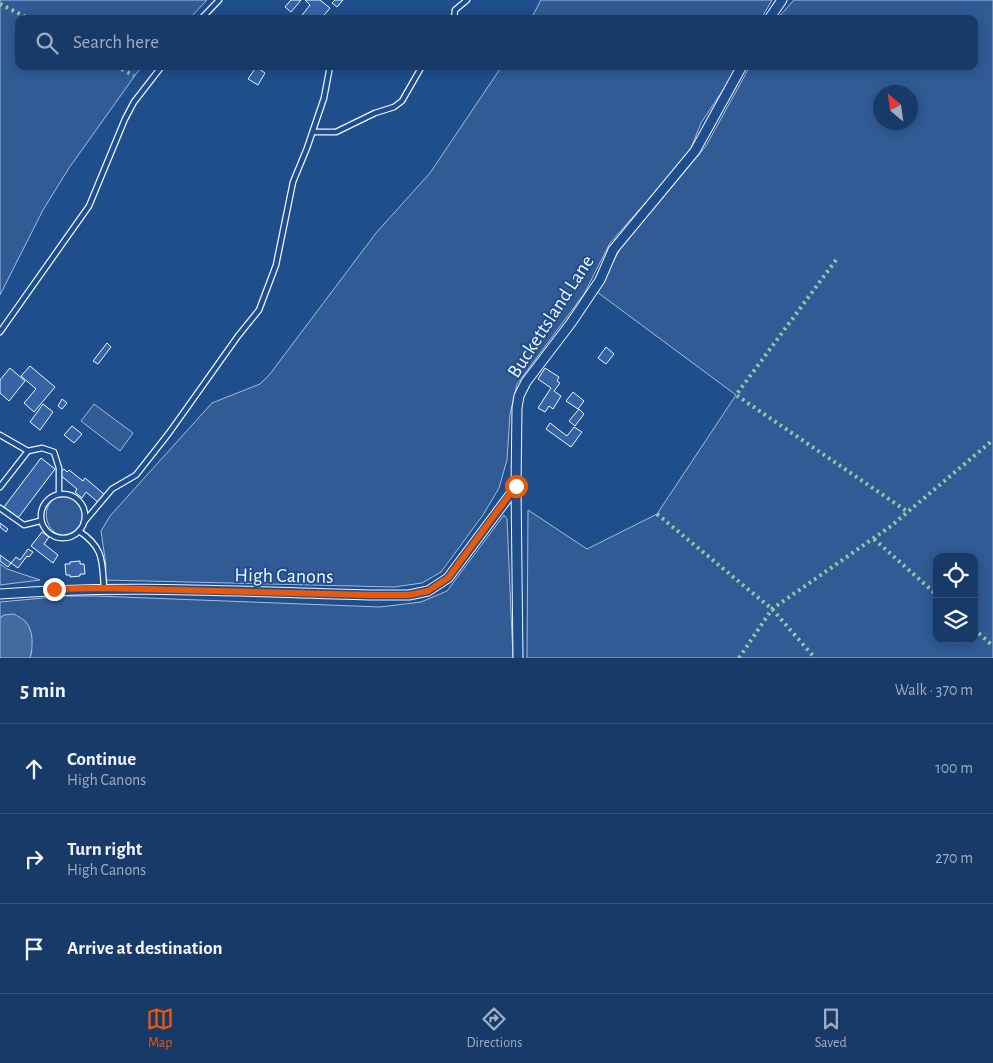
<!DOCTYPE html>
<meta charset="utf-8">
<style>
:root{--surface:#173a69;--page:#244571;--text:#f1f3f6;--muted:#9eadc0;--line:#36547d;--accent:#ea580c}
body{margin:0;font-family:"Alegreya Sans",sans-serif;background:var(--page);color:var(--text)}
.controls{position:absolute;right:15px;bottom:15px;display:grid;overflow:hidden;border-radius:10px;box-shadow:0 2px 12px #0003}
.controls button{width:45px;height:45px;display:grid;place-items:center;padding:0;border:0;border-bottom:1px solid var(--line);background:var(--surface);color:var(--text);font:25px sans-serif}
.compass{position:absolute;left:873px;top:85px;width:45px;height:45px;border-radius:50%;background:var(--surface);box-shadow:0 2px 12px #0003;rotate:331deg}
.stop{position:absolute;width:15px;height:15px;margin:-11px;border:4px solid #ea580c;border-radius:50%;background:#fff}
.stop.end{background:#ea580c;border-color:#fff;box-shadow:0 1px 5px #0008}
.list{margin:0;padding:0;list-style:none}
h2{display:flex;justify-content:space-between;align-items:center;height:65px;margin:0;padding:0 20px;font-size:21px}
h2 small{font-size:16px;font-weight:400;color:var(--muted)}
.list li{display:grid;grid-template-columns:32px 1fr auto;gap:15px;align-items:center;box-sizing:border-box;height:90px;padding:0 20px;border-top:1px solid var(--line)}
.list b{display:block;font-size:19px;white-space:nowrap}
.list p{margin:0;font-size:16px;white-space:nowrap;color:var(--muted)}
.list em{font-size:16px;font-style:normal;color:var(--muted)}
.icon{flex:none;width:28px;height:28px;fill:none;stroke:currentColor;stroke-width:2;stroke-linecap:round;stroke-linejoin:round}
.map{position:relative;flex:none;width:993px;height:658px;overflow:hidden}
.search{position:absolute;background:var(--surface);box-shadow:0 2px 12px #0003;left:15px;right:15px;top:15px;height:55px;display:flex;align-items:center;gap:12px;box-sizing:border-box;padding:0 18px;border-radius:10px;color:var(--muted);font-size:19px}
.sheet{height:335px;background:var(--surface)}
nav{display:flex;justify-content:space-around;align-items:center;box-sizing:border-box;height:70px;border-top:1px solid var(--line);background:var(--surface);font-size:14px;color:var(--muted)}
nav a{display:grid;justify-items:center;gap:2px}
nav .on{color:var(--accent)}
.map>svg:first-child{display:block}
.green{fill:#305b95;stroke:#a8bbd7;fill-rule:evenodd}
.water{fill:#446ba0;stroke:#a8bbd7}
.building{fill:#3563a3;stroke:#f2f6ff}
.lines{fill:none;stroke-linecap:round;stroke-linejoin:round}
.service-casing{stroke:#f2f6ff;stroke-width:7}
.minor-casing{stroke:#f2f6ff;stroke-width:11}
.service{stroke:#1f4e8c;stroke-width:4.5}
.minor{stroke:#1f4e8c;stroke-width:9}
.hedge{stroke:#97c8a6;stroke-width:4;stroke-dasharray:2.5 4;stroke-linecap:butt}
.route{stroke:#ea580c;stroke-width:6}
.labels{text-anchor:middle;stroke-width:4;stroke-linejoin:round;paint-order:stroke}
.street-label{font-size:20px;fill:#f2f6ff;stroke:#1f4e8c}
</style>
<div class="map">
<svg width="993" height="658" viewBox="0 0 993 658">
<rect width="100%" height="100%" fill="#1f4e8c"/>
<g class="green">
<path d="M0,0H207L189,19H19V66H143L136,74L69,168L43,210L0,295Z"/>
<path d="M541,0H772L761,19H531Z"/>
<path d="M794,0H993V658H527L528,510L587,549L657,514L736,395L597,292L620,249L706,146L750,66H974V19H777ZM880,92H910V122H880ZM937,557H974V639H937Z"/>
<path d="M502,66H737L729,81L701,123L689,153L610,243L584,294L517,384L510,414L507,460L499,488L483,515L441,572L422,583L394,587L105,580L106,565L101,531L110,516L212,403L260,384L270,374L376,233L430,173Z"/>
<path d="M94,404L133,433L120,451L81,421Z"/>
<path d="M59,496C71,495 79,500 84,511C84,518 81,525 77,530C55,551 31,509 59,496Z"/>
<path d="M504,515L507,519L513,658H30L32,650L4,615L0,618V602L65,596H96L380,607L421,602L447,591Z"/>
<path d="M0,564L7,569L40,580L0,585Z"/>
</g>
<path class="water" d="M14,614C17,616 22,618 25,621C34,630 33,647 30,658H0V618L4,615Z"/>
<g class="building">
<path d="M291,0H301L291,12L285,7Z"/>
<path d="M305,0H320L330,8L321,19H299L310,5Z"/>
<path d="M335,0H343L337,7L332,3Z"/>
<path d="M256,67L265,73L258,85L248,79Z"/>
<path d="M107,343L111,347L98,364L93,361Z"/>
<path d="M606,347L614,354L606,364L598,358Z"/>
<path d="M30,366L55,387L34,412L24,403L36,389L21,376Z"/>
<path d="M10,368L25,381L9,401L0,393V380Z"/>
<path d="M545,368L559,377L557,381L560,383L554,391L561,396L553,409L549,406L545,412L538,408L551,388L538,379Z"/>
<path d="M573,392L584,401L578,409L566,401Z"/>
<path d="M62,399L67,403L62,409L58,406Z"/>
<path d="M43,404L53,412L40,430L30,422Z"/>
<path d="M579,409L584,414L575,426L569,421Z"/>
<path d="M550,423L567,436L574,427L582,432L571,447L546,429Z"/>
<path d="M72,426L82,434L74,443L64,435Z"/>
<path d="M41,458L55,469L18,518L4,507Z"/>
<path d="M64,469L67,472L69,470L83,481L85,478L105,495L99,503L86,492L82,498L75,492L77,489L59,474Z"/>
<path d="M0,523L8,529L6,532L0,527Z"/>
<path d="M42,532L49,537L44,544L58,555L53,563L31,546Z"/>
<path d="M28,549L33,552L29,557L27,556L18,568L11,563L16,557L20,560Z"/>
<path d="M0,555L11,563L8,567L0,561Z"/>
<path d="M80,561V564H84L85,574H80V576L70,577V575H66L65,564H70V562Z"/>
</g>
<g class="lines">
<defs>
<g id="service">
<path d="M201,19L219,0"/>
<path d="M454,19L455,10L467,0"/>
<path d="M313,132H336L375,113L394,107L402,101L422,66"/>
<path d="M0,332L89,206L125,119L134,102L162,66"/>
<path d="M0,435L28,451L0,487"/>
<path d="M28,451L42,448L54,452L59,468V494"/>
<circle cx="63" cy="516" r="22"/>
<path d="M0,508L24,525L40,521"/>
<path d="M84,522L112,489L136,475L169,433L238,336L259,310L276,265L293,182L307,148L324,98L330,66"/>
<path d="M79,531C104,548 102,560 104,588"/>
</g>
<g id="minor">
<path d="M769,19L782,0"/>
<path d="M0,594C123,584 246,592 369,595H409L428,591L448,578L516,487"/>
<path d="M518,658L516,486L517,408L519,396L526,382L571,323L600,280L613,250L695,151L742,66"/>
</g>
</defs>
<use href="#service" class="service-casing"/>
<use href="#minor" class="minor-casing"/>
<use href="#service" class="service"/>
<use href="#minor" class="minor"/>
<g class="hedge">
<path d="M0,4L30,19"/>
<path d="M116,66L134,76"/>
<path d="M836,260L736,395L908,512"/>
<path d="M657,514L772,609L815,658"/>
<path d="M874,539L937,595"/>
<path d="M974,629L993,646"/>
<path d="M739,658L772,609L891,526L993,440"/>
</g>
</g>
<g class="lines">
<path class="route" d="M54,589L104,588L370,595H409L428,591L448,578L516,486"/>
</g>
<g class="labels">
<g class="street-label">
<text transform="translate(550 316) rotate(-57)" y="7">Buckettsland Lane</text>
<text transform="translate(284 575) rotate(1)" y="7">High Canons</text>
</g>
</g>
</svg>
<div class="controls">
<button><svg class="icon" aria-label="locate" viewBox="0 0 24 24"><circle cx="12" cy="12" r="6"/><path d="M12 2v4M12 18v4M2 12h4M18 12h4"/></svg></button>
<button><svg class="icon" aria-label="layers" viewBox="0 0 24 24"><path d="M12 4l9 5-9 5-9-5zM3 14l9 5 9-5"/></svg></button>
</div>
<svg class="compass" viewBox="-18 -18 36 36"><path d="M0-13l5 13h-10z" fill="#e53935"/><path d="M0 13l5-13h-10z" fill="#9eadc0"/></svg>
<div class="stop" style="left:516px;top:486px"></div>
<div class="stop end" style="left:54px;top:589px"></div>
<div class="search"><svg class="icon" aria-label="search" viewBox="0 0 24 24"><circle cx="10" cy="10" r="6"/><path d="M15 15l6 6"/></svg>Search here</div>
</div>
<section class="sheet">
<h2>5 min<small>Walk · 370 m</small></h2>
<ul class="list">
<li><svg class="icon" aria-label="ahead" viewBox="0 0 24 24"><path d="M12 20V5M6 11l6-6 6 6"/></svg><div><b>Continue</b><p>High Canons</p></div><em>100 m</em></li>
<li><svg class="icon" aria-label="right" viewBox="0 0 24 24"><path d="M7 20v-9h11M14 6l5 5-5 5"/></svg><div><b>Turn right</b><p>High Canons</p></div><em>270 m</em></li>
<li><svg class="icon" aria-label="arrive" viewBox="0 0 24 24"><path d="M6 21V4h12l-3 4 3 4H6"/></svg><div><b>Arrive at destination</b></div></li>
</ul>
</section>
<nav>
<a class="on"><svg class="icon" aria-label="map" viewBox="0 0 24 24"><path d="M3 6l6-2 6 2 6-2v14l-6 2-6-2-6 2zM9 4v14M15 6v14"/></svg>Map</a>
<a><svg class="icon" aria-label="directions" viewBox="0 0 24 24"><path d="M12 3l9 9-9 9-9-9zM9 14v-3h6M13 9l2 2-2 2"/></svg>Directions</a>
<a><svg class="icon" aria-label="saved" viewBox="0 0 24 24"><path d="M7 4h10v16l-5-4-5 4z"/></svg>Saved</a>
</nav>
